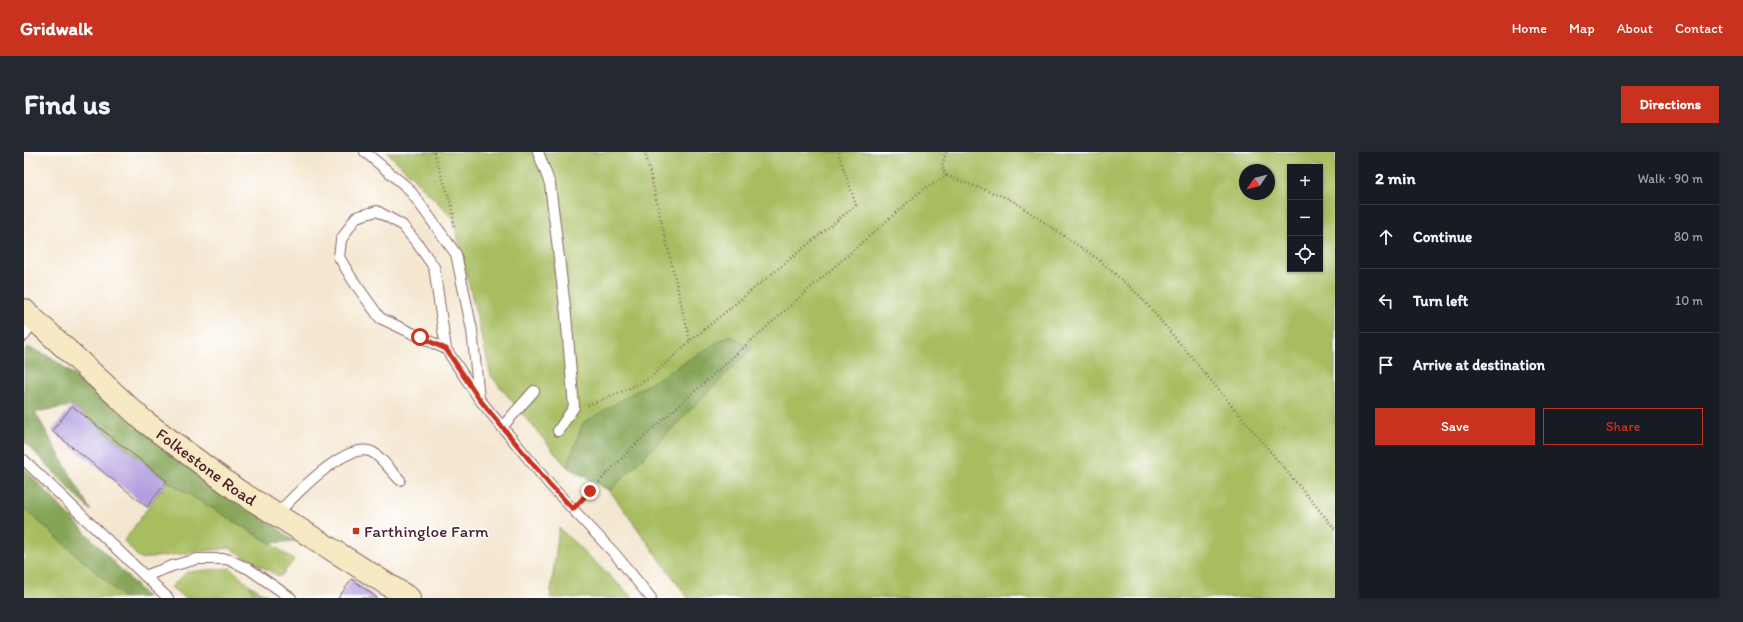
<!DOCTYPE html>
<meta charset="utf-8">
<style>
:root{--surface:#171b24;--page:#242831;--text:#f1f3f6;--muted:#9ea1a6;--line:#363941;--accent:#c8321e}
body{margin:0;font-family:Itim,sans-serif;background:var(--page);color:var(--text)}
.controls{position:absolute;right:12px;top:12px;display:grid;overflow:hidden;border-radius:0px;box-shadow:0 1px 3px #0004}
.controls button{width:36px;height:36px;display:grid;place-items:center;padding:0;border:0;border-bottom:1px solid var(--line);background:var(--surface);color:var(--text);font:20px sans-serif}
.compass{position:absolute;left:1215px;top:12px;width:36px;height:36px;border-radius:50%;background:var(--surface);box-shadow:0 1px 3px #0004;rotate:235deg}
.stop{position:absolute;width:12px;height:12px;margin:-9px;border:3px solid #c8321e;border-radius:50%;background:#fff}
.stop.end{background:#c8321e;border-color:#fff;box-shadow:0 1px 4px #0008}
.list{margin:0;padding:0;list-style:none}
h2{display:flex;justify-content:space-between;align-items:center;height:52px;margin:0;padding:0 16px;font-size:17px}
h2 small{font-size:13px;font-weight:400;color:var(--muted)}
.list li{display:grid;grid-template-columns:26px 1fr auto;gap:12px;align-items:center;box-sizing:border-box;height:64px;padding:0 16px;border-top:1px solid var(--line)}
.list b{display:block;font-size:15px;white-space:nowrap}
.list em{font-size:13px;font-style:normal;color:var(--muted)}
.actions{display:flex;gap:8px;padding:12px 16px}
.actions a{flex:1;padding:9px 0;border:1px solid var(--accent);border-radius:0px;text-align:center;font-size:14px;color:var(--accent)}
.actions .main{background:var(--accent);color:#fff}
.icon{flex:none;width:22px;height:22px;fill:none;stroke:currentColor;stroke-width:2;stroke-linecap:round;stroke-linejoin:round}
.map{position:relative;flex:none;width:1311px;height:446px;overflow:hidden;border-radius:0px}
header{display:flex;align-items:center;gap:24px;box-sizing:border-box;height:56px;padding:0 20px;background:var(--accent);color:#fff}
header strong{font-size:19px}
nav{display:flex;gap:22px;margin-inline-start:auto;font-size:14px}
.intro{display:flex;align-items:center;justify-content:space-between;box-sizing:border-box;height:96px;padding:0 24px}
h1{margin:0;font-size:28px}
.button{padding:10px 18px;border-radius:0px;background:var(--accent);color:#fff;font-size:14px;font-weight:700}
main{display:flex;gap:24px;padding:0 24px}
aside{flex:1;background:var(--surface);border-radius:0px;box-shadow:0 1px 3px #0004}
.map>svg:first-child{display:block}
.green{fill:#a7bd61;stroke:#786e46;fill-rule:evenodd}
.forest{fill:#85a457;stroke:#686241}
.building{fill:#b09cde}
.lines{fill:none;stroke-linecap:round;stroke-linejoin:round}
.service-casing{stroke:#866565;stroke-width:12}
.secondary-casing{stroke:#866565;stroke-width:24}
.path{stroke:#866565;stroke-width:2.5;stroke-dasharray:1 3;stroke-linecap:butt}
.service{stroke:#fff;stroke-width:10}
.secondary{stroke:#f7e9c3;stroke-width:22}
.route{stroke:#c8321e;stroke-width:5}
.poi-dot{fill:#c8321e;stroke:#fff;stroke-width:1.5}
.labels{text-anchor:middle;stroke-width:3;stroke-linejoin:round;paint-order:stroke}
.street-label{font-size:17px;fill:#4a1f2b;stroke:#fff}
.poi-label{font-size:17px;fill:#4a1f2b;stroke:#fff;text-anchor:start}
</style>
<header>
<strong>Gridwalk</strong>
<nav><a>Home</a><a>Map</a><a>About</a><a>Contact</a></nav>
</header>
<div class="intro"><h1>Find us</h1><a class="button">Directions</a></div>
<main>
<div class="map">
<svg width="1311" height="446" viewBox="0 0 1311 446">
<rect width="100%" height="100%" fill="#fff"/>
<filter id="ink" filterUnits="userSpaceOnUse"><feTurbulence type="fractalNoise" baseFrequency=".025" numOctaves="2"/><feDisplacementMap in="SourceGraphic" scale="8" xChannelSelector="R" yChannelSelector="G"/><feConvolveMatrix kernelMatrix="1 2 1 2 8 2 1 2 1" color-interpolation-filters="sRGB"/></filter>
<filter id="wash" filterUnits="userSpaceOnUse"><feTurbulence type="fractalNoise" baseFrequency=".012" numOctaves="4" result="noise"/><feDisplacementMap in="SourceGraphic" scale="16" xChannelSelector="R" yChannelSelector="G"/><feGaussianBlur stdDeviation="0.9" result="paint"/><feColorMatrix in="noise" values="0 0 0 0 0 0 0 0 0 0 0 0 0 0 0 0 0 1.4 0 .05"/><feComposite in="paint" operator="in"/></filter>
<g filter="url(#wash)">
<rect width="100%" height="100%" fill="#f4e7d0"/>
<g class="green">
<path d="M363,0H1311V446H664L586,339L727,196L559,271L543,315L467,224L429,66ZM1266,15H1296V117H1266ZM1221,18H1245V42H1221Z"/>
<path d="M143,329L246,391L270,408L256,425L205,396L116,407L100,389Z"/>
<path d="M0,356L101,446H0Z"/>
<path d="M535,376L609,446H526Z"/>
<path d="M206,416L226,433L230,446H161L147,435L163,420Z"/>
</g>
<g class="forest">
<path d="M706,183L728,196L586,339L543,315L559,271Z"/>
<path d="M3,195L27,205L110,271L271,389L246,391L143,329L48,254L11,260L67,359L0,289V202Z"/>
<path d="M0,316L123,445L101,446L0,356Z"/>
<path d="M226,433L247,446H230Z"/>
</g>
<g id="blocks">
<g class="building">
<path d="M48,254L143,329L123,355L28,279Z"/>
<path d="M328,427L353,446H314Z"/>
</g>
</g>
</g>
<g filter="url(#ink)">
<use href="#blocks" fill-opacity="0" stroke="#866565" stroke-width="1"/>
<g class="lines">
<defs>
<g id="service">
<path d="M341,0L385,37L432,102L448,178L455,246"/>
<path d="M514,0L526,32L542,163L550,255L534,279"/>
<path d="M0,184L10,167"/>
<path d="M422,197L356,166L328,127L315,105L317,88L332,65L353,59L378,73L393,91L410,115L422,197L456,248L526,333L591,402L627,446"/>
<path d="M478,275L510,239"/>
<path d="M0,308L144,446"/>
<path d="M252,363C269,345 322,288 348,300C355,303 370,322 376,328"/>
<path d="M121,424L148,414L173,407H203L225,417L267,446"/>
</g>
<g id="secondary">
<path id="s1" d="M0,158L120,269L213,338L385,446"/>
</g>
</defs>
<use href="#service" class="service-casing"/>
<use href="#secondary" class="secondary-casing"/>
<g class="path">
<path d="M410,0L429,58L430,74"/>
<path d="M621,0L666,189"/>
<path d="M922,0L918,14L922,24"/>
<path d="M564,253L597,240L626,226L666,189L832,53L814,0"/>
<path d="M558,347L616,288L793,130L898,38L923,24L986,47L1074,107L1117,145L1311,377"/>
</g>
<use href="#service" class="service"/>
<use href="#secondary" class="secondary"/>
</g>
</g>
<g class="lines" filter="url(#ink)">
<path class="route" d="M396,185L422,197L456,248L526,333L549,357L566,339"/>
</g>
<rect class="poi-dot" x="328" y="375" width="8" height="8" rx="2"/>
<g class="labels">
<g class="street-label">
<text dy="6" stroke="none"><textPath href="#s1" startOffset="241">Folkestone Road</textPath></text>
</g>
<g class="poi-label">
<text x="340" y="385">Farthingloe Farm</text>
</g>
</g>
</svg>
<div class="controls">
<button>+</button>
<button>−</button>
<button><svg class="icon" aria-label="locate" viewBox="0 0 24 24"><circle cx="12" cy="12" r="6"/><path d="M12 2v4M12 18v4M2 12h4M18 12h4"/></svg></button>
</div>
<svg class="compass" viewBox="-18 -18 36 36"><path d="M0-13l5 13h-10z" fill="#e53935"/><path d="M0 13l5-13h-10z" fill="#9ea1a6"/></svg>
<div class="stop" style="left:396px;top:185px"></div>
<div class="stop end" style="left:566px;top:339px"></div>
</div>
<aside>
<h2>2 min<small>Walk · 90 m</small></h2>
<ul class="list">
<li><svg class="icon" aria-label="ahead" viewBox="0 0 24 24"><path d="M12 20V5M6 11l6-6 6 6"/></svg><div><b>Continue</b></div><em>80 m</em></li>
<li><svg class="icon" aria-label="left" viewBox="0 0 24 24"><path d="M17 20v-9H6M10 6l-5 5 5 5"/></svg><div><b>Turn left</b></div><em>10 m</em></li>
<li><svg class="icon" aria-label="arrive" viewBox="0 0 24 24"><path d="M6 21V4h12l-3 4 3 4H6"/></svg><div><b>Arrive at destination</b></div></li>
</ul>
<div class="actions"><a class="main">Save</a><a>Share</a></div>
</aside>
</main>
